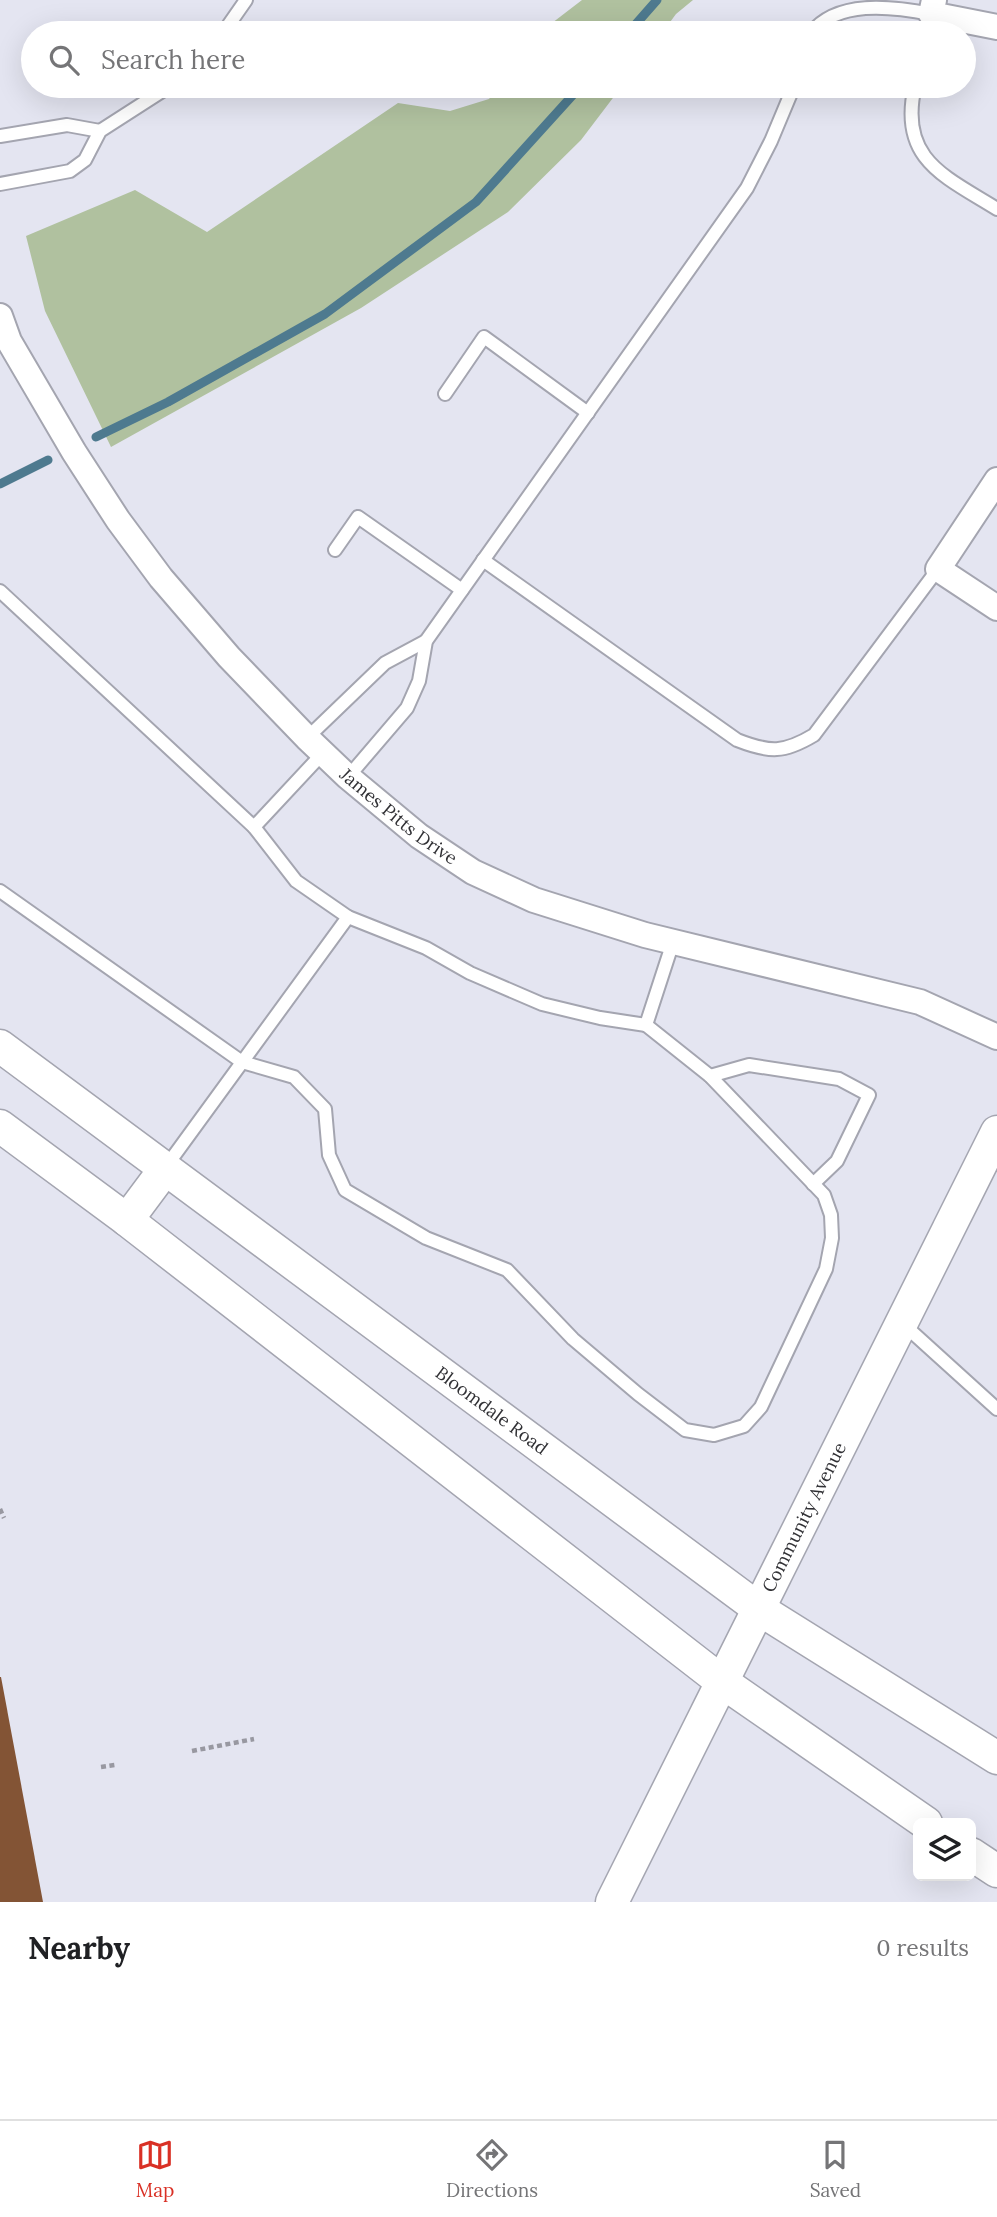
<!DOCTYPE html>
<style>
:root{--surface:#fff;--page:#f2f2f2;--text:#202124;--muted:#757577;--line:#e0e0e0;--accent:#d93025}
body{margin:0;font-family:Lora,serif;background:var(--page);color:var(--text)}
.controls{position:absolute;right:21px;bottom:21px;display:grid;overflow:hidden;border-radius:10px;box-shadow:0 7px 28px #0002}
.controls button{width:63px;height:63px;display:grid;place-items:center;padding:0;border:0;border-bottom:2px solid var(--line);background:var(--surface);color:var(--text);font:35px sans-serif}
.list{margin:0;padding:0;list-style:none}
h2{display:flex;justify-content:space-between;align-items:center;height:91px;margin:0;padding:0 28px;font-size:30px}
h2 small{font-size:23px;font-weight:400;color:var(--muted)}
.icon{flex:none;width:38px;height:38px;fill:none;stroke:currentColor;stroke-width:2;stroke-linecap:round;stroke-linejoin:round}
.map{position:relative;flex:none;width:997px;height:1902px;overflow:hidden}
.search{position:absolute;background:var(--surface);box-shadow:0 7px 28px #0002;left:21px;right:21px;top:21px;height:77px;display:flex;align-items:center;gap:18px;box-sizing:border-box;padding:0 24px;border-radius:38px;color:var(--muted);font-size:26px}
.sheet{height:217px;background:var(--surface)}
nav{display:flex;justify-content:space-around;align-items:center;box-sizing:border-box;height:98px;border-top:2px solid var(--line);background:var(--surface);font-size:19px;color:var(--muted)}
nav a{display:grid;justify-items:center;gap:4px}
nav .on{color:var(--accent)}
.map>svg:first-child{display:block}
.green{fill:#b0c19f}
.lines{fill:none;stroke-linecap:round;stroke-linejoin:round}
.stream{stroke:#4e7a8f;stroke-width:9}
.building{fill:#835435}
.service-casing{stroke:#a4a5b0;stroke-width:16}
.minor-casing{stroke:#a4a5b0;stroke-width:28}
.tertiary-casing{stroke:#a4a5b0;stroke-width:35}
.path{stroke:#9898a1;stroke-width:4.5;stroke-dasharray:5 3.5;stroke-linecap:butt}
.service{stroke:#fff;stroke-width:12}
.minor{stroke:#fff;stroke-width:24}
.tertiary{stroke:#fff;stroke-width:32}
.labels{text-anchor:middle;stroke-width:7;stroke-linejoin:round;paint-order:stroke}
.street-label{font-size:18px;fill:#313135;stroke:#fff}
</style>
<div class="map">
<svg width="997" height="1902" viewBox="0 0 997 1902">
<rect width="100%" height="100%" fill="#e4e5f1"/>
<g class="green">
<path d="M582,0H693L676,14L662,33H539Z"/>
<path d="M499,86H622L581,140L508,212L361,308L111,447L45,311L26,236L135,190L207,232L398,103L450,111L489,99Z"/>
</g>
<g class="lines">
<g class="stream">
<path d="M628,33L657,0"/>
<path d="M96,437L168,402L325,314L476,202L581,86"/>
<path d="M0,484L48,460"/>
</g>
</g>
<path class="building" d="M0,1677H1L43,1902H0Z"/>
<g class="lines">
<defs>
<g id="service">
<path d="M223,33L246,0"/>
<path d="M811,33C837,0 890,6 931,14L927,33"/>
<path d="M915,86C898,159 944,176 997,209"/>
<path d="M0,136L67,125L100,131"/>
<path d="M0,184L70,171L85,160L100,131L170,86"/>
<path d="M445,394L484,337L588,413"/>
<path d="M335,550L358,517L462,590"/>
<path d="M483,560L737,740C770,753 784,753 814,735L938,569"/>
<path d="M0,591L254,827L323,753"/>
<path d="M307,738L385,663L426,641"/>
<path d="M348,777L407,708L419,681L426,641L747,188L771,141L794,86"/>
<path d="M254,827L296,881L348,917"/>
<path d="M0,891L242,1062L294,1077L325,1109L329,1155L345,1190L426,1238L507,1270L573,1339L638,1394L685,1430L714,1435L744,1426L761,1407L826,1269L832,1238L831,1215L824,1195L710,1076L646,1025"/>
<path d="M710,1076L749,1065L839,1079L869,1095L837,1161L813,1184"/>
<path d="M165,1168L348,917L426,948L470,973L542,1004L600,1018L646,1025L673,942"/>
<path d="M902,1323L997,1409"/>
</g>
<g id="minor">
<path d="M934,0L931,14L997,27"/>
<path id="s1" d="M0,316L9,341L74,452L118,520L161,578L229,657L307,738L348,777L419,836L473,872L534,900L645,935L920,1002L997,1037"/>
<path d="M997,480L938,569L997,608"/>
</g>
<g id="tertiary">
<path id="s2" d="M0,1046L759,1609L997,1758"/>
<path d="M0,1126L127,1220L721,1681L926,1823"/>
<path d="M127,1220L165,1169"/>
<path d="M971,1854L997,1871"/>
<path id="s3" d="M612,1902L997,1132"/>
</g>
</defs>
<use href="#service" class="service-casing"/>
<use href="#minor" class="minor-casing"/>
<use href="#tertiary" class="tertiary-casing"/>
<g class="path">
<path d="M0,1509L4,1518"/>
<path d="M192,1751L254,1739"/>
<path d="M101,1767L115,1765"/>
</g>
<use href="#service" class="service"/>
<use href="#minor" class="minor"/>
<use href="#tertiary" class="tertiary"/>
</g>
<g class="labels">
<g class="street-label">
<text dy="6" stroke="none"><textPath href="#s1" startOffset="646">James Pitts Drive</textPath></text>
<text dy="6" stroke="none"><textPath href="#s2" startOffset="612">Bloomdale Road</textPath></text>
<text dy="6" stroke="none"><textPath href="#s3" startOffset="430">Community Avenue</textPath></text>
</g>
</g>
</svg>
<div class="controls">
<button><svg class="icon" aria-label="layers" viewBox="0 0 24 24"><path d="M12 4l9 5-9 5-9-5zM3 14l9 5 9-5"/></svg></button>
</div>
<div class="search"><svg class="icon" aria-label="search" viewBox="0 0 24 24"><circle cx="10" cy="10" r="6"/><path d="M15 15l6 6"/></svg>Search here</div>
</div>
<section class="sheet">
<h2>Nearby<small>0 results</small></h2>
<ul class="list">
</ul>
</section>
<nav>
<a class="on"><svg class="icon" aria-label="map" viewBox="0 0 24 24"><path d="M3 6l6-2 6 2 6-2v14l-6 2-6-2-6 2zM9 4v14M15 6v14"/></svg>Map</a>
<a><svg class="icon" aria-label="directions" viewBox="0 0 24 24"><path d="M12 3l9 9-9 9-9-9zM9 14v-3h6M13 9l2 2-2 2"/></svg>Directions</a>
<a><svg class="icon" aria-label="saved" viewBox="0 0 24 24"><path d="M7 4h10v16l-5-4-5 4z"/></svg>Saved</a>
</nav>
